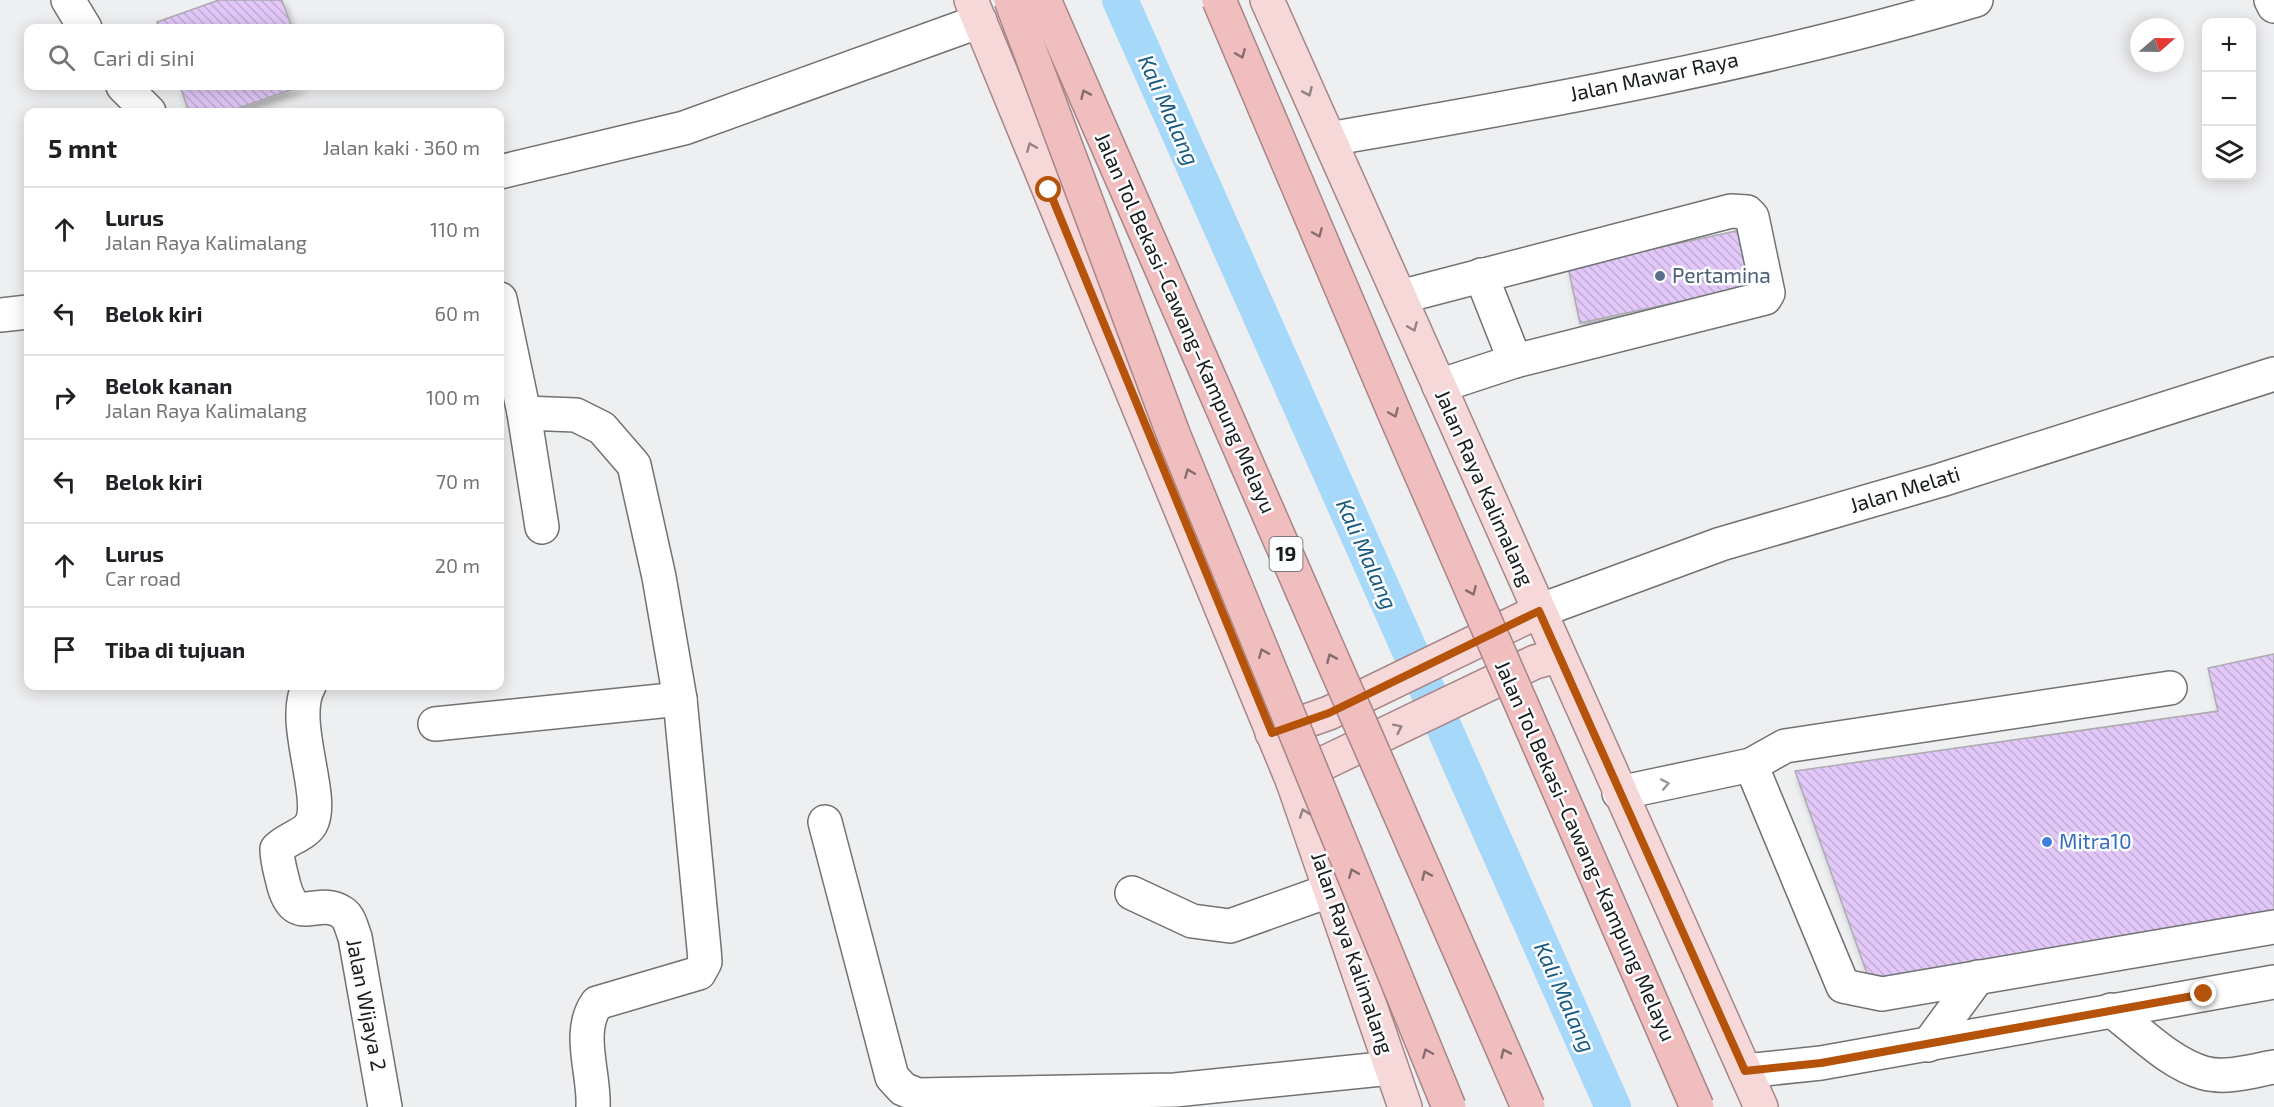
<!DOCTYPE html>
<html lang="id">
<meta charset="utf-8">
<style>
:root{--surface:#fff;--page:#f6f6f6;--text:#202124;--muted:#757577;--line:#e0e0e0}
body{margin:0;font-family:"Exo 2",sans-serif;background:var(--page);color:var(--text)}
.controls{position:absolute;right:18px;top:18px;display:grid;overflow:hidden;border-radius:12px;box-shadow:0 3px 15px #0003}
.controls button{width:54px;height:54px;display:grid;place-items:center;padding:0;border:0;border-bottom:2px solid var(--line);background:var(--surface);color:var(--text);font:30px sans-serif}
.compass{position:absolute;left:2130px;top:18px;width:54px;height:54px;border-radius:50%;background:var(--surface);box-shadow:0 3px 15px #0003;rotate:70deg}
.stop{position:absolute;width:18px;height:18px;margin:-14px;border:4px solid #b45309;border-radius:50%;background:#fff}
.stop.end{background:#b45309;border-color:#fff;box-shadow:0 2px 6px #0008}
.list{margin:0;padding:0;list-style:none}
h2{display:flex;justify-content:space-between;align-items:center;height:78px;margin:0;padding:0 24px;font-size:26px}
h2 small{font-size:20px;font-weight:400;color:var(--muted)}
.list li{display:grid;grid-template-columns:39px 1fr auto;gap:18px;align-items:center;box-sizing:border-box;height:84px;padding:0 24px;border-top:2px solid var(--line)}
.list b{display:block;font-size:22px;white-space:nowrap}
.list p{margin:0;font-size:20px;white-space:nowrap;color:var(--muted)}
.list em{font-size:20px;font-style:normal;color:var(--muted)}
.icon{flex:none;width:33px;height:33px;fill:none;stroke:currentColor;stroke-width:2;stroke-linecap:round;stroke-linejoin:round}
.map{position:relative;flex:none;width:2274px;height:1107px;overflow:hidden}
.search{position:absolute;background:var(--surface);box-shadow:0 3px 15px #0003;left:24px;top:24px;width:480px;height:66px;display:flex;align-items:center;gap:15px;box-sizing:border-box;padding:0 21px;border-radius:12px;color:var(--muted);font-size:22px}
.panel{position:absolute;background:var(--surface);box-shadow:0 3px 15px #0003;left:24px;top:108px;width:480px;height:582px;border-radius:12px}
.map>svg:first-child{display:block}
.lines{fill:none;stroke-linecap:round;stroke-linejoin:round}
.canal{stroke:#a6d8fa;stroke-width:36}
.building{fill:url(#building-back-hatch);stroke:#acabad;stroke-width:1.5;filter:url(#shadow)}
.minor-casing{stroke:#707273;stroke-width:36}
.major-casing{stroke:#a68586;stroke-width:36}
.minor{stroke:#fff;stroke-width:33}
.major{stroke:#f7d8d9;stroke-width:33}
.highway-bridge-casing{stroke:#a68586;stroke-width:36;stroke-linecap:butt}
.highway-bridge{stroke:#f1bec0;stroke-width:33}
.oneway{stroke:#866c6e}
.oneway2{stroke:#948384}
.oneway3{stroke:#989898}
.route{stroke:#b45309;stroke-width:8}
.service-dot{fill:#5c6f8a;stroke:#fbfdfe;stroke-width:2}
.shop-dot{fill:#3f7fe0;stroke:#fbfdfe;stroke-width:2}
.labels{text-anchor:middle;stroke-width:5;stroke-linejoin:round;paint-order:stroke}
.shield{fill:#fbfdfe;stroke:#5e5f5f;stroke-width:1.5}
.shield-label{font-size:20px;font-weight:bold;fill:#1a1b1b}
.street-label{font-size:21px;fill:#1a1b1b;stroke:#fbfdfe}
.service-label{font-size:21px;fill:#4e5e75;stroke:#fbfdfe;text-anchor:start}
.shop-label{font-size:21px;fill:#366cbe;stroke:#fbfdfe;text-anchor:start}
.water-label{font-size:22px;font-style:italic;fill:#17597f;stroke:#fbfdfe}
</style>
<div class="map">
<svg width="2274" height="1107" viewBox="0 0 2274 1107">
<defs>
<pattern id="building-back-hatch" width="6" height="6" patternUnits="userSpaceOnUse" patternTransform="scale(1.5)"><rect width="6" height="6" fill="#e2c8f8"/><path d="M-1 5l2 2M0 0l6 6M5-1l2 2" fill="none" stroke="#c1abd4"/></pattern>
<filter id="shadow"><feDropShadow dx="3.5" dy="6" stdDeviation="3" flood-color="#0004"/></filter>
</defs>
<rect width="100%" height="100%" fill="#eeeff1"/>
<g class="lines">
<path class="canal" d="M1120,0L1613,1107"/>
</g>
<g class="building">
<path d="M219,0H282L292,28H159L157,22Z"/>
<path d="M180,86H302L227,112H189Z"/>
<path d="M1741,230L1752,286L1580,323L1568,267Z"/>
<path d="M2274,654V914L1870,982L1795,771L2218,711L2208,668Z"/>
</g>
<g class="lines">
<defs>
<g id="minor">
<path d="M68,0L85,28"/>
<path d="M2271,0L2274,6"/>
<path d="M123,86L149,112"/>
<path d="M1329,139C1546,102 1764,63 1976,0"/>
<path d="M500,172L684,128L980,21"/>
<path d="M1481,275L1515,361"/>
<path d="M1400,297L1731,211L1747,212L1752,217L1768,293L1765,298L1515,361L1439,386"/>
<path d="M500,299L524,413L542,527"/>
<path d="M0,315L28,312"/>
<path d="M524,413L576,415L602,428L634,465L659,577L680,699L704,949L705,962L699,973L597,1003C576,1032 595,1074 593,1107"/>
<path d="M1539,611L1721,544L1941,480L2274,374"/>
<path d="M309,686C289,720 326,798 311,824C305,835 286,839 277,849C277,862 281,873 284,886C296,929 318,895 343,913C350,918 352,930 355,937L385,1107"/>
<path d="M435,724L680,699"/>
<path d="M1751,765L1843,986L1882,994L2274,927"/>
<path d="M1619,793L1751,765L1785,746L2170,688"/>
<path d="M825,822L892,1077L903,1089L918,1095L1175,1090L1391,1068"/>
<path d="M1132,893L1192,921L1230,926L1331,890"/>
<path d="M2111,1010C2139,1031 2169,1063 2204,1073C2226,1079 2252,1071 2274,1067"/>
<path d="M1928,1045L1978,977"/>
<path d="M1745,1071L1821,1063L2274,982"/>
</g>
<g id="major">
<path d="M971,0L1293,782L1405,1107"/>
<path d="M1267,0L1761,1107"/>
<path d="M1272,733L1329,713L1539,611"/>
<path d="M1293,782L1320,765L1535,662L1558,656"/>
</g>
</defs>
<use href="#minor" class="minor-casing"/>
<use href="#major" class="major-casing"/>
<use href="#minor" class="minor"/>
<use href="#major" class="major"/>
<defs>
<g id="highway-bridge">
<path d="M1011,0L1174,436L1449,1107"/>
<path d="M1044,0L1528,1107"/>
<path d="M1219,0L1394,412L1697,1107"/>
</g>
</defs>
<use href="#highway-bridge" class="highway-bridge-casing"/>
<use href="#highway-bridge" class="highway-bridge"/>
</g>
<defs><path id="oneway-chevron" d="M-2-3.5L2.5 0L-2 3.5" fill="none" stroke-width="1.6" stroke-linecap="round" stroke-linejoin="round" transform="scale(1.5)"/></defs>
<g class="oneway">
<use href="#oneway-chevron" transform="translate(1241 54) rotate(67)"/>
<use href="#oneway-chevron" transform="translate(1085 94) rotate(-114)"/>
<use href="#oneway-chevron" transform="translate(1318 233) rotate(67)"/>
<use href="#oneway-chevron" transform="translate(1394 413) rotate(67)"/>
<use href="#oneway-chevron" transform="translate(1189 473) rotate(-112)"/>
<use href="#oneway-chevron" transform="translate(1472 591) rotate(66)"/>
<use href="#oneway-chevron" transform="translate(1263 653) rotate(-112)"/>
<use href="#oneway-chevron" transform="translate(1331 658) rotate(-114)"/>
<use href="#oneway-chevron" transform="translate(1353 873) rotate(-112)"/>
<use href="#oneway-chevron" transform="translate(1426 875) rotate(-114)"/>
<use href="#oneway-chevron" transform="translate(1427 1053) rotate(-112)"/>
<use href="#oneway-chevron" transform="translate(1505 1053) rotate(-114)"/>
</g>
<g class="oneway2">
<use href="#oneway-chevron" transform="translate(1308 92) rotate(66)"/>
<use href="#oneway-chevron" transform="translate(1031 147) rotate(-112)"/>
<use href="#oneway-chevron" transform="translate(1413 327) rotate(67)"/>
<use href="#oneway-chevron" transform="translate(1398 728) rotate(-26)"/>
<use href="#oneway-chevron" transform="translate(1304 813) rotate(-109)"/>
</g>
<use class="oneway3" href="#oneway-chevron" transform="translate(1665 784) rotate(-11)"/>
<g class="lines">
<path class="route" d="M1049,190L1272,733L1329,713L1539,611L1745,1071L1821,1063L2204,994"/>
</g>
<circle class="service-dot" cx="1660" cy="276" r="6"/>
<circle class="shop-dot" cx="2047" cy="842" r="6"/>
<g class="labels">
<rect class="shield" x="1269.5" y="537" width="33" height="34" rx="4.5"/>
<g class="shield-label">
<text x="1286" y="561">19</text>
</g>
<g class="street-label">
<text transform="translate(1654 77) rotate(-12)" y="7">Jalan Mawar Raya</text>
<text transform="translate(1185 323) rotate(66)" y="7">Jalan Tol Bekasi–Cawang–Kampung Melayu</text>
<text transform="translate(1484 488) rotate(66)" y="7">Jalan Raya Kalimalang</text>
<text transform="translate(1905 490) rotate(-17)" y="7">Jalan Melati</text>
<text transform="translate(1585 851) rotate(66)" y="7">Jalan Tol Bekasi–Cawang–Kampung Melayu</text>
<text transform="translate(1352 953) rotate(71)" y="7">Jalan Raya Kalimalang</text>
<text transform="translate(366 1005) rotate(79)" y="7">Jalan Wijaya 2</text>
</g>
<g class="service-label">
<text x="1672" y="283">Pertamina</text>
</g>
<g class="shop-label">
<text x="2059" y="849">Mitra10</text>
</g>
<g class="water-label">
<text transform="translate(1169 110) rotate(66)" y="8">Kali Malang</text>
<text transform="translate(1367 554) rotate(66)" y="8">Kali Malang</text>
<text transform="translate(1565 997) rotate(66)" y="8">Kali Malang</text>
</g>
</g>
</svg>
<div class="controls">
<button>+</button>
<button>−</button>
<button><svg class="icon" aria-label="layers" viewBox="0 0 24 24"><path d="M12 4l9 5-9 5-9-5zM3 14l9 5 9-5"/></svg></button>
</div>
<svg class="compass" viewBox="-18 -18 36 36"><path d="M0-13l5 13h-10z" fill="#e53935"/><path d="M0 13l5-13h-10z" fill="#757577"/></svg>
<div class="stop" style="left:1049px;top:190px"></div>
<div class="stop end" style="left:2204px;top:994px"></div>
<div class="search"><svg class="icon" aria-label="search" viewBox="0 0 24 24"><circle cx="10" cy="10" r="6"/><path d="M15 15l6 6"/></svg>Cari di sini</div>
<section class="panel">
<h2>5 mnt<small>Jalan kaki · 360 m</small></h2>
<ul class="list">
<li><svg class="icon" aria-label="ahead" viewBox="0 0 24 24"><path d="M12 20V5M6 11l6-6 6 6"/></svg><div><b>Lurus</b><p>Jalan Raya Kalimalang</p></div><em>110 m</em></li>
<li><svg class="icon" aria-label="left" viewBox="0 0 24 24"><path d="M17 20v-9H6M10 6l-5 5 5 5"/></svg><div><b>Belok kiri</b></div><em>60 m</em></li>
<li><svg class="icon" aria-label="right" viewBox="0 0 24 24"><path d="M7 20v-9h11M14 6l5 5-5 5"/></svg><div><b>Belok kanan</b><p>Jalan Raya Kalimalang</p></div><em>100 m</em></li>
<li><svg class="icon" aria-label="left" viewBox="0 0 24 24"><path d="M17 20v-9H6M10 6l-5 5 5 5"/></svg><div><b>Belok kiri</b></div><em>70 m</em></li>
<li><svg class="icon" aria-label="ahead" viewBox="0 0 24 24"><path d="M12 20V5M6 11l6-6 6 6"/></svg><div><b>Lurus</b><p>Car road</p></div><em>20 m</em></li>
<li><svg class="icon" aria-label="arrive" viewBox="0 0 24 24"><path d="M6 21V4h12l-3 4 3 4H6"/></svg><div><b>Tiba di tujuan</b></div></li>
</ul>
</section>
</div>
